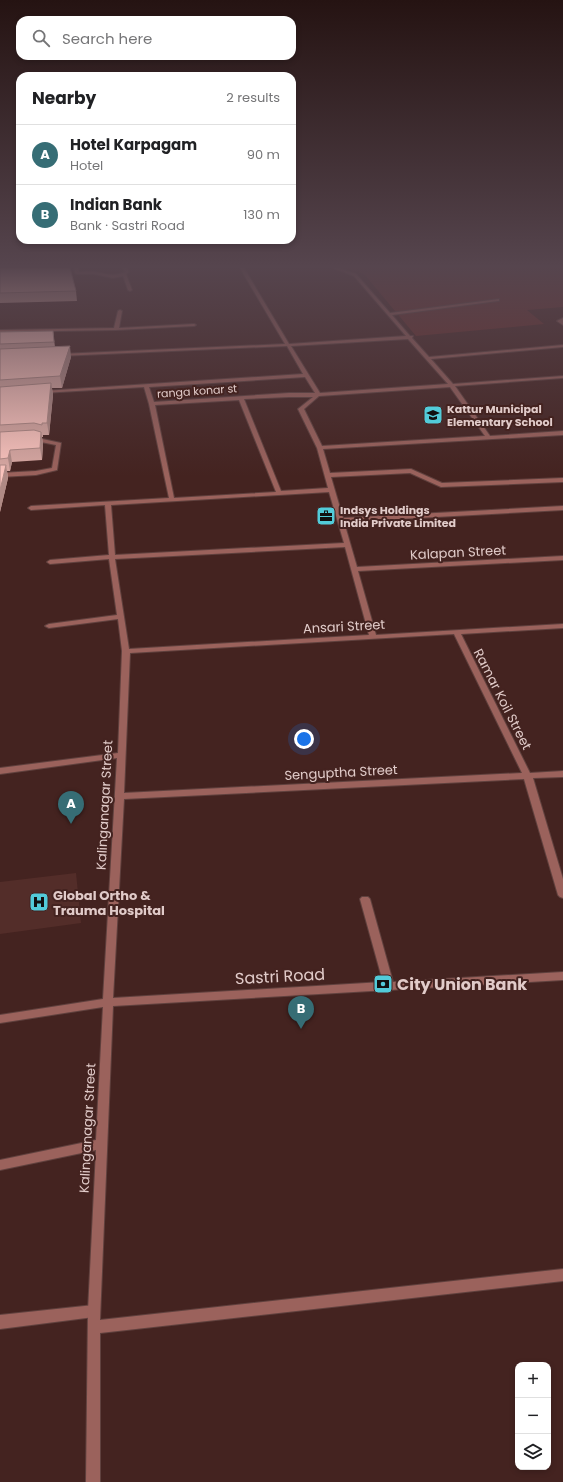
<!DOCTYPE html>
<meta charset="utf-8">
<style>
:root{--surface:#fff;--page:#f6f6f6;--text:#202124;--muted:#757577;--line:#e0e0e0;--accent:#366d75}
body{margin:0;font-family:Poppins,sans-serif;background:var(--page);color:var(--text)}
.controls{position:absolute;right:12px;bottom:12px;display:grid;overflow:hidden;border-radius:8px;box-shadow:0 2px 6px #0003}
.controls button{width:36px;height:36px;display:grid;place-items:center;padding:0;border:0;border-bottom:1px solid var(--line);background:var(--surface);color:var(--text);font:20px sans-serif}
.you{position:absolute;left:304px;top:739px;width:14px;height:14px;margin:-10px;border:3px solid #fff;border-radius:50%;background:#1a73e8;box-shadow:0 0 0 6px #1a73e833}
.badge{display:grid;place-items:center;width:26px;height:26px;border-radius:50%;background:var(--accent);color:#fff;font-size:13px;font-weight:700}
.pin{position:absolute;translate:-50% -33px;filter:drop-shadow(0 1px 2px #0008)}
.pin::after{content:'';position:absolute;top:21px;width:14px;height:12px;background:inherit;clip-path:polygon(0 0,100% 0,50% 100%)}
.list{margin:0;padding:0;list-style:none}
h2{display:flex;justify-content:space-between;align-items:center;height:52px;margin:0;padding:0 16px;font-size:17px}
h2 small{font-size:13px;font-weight:400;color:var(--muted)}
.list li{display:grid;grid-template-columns:26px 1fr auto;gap:12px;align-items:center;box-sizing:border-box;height:60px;padding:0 16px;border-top:1px solid var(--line)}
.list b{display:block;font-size:15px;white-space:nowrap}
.list p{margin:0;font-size:13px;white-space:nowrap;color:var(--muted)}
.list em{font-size:13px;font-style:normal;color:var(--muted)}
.icon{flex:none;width:22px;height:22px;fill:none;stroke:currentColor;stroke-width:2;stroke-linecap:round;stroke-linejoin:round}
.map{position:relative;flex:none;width:563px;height:1482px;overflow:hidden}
.search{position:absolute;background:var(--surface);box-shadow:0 2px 6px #0003;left:16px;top:16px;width:280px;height:44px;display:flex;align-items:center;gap:10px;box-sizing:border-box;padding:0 14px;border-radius:12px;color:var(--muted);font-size:15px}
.panel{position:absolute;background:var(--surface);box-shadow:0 2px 6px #0003;left:16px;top:72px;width:280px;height:172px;border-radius:12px}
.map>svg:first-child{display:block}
.built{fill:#532d29}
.green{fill:#692b27}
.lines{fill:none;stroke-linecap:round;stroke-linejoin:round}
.service-casing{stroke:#60413e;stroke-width:2}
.minor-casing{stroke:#60413e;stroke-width:2}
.service{fill:#9b625c;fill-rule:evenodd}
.minor{fill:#9b625c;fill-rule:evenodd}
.wall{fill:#d9a9a3}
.shaded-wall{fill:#b08a85}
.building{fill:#fcc5be;stroke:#b08a85}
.labels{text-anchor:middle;stroke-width:4;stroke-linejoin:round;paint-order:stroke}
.far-street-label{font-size:11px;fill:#e1cbc9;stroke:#442320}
.far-poi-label{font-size:11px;font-weight:bold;fill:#e1cbc9;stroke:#442320;text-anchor:start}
.street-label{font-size:13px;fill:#e1cbc9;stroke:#442320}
.poi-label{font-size:13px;font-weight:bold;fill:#e1cbc9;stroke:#442320;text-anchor:start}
.near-street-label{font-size:16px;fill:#e1cbc9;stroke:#442320}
.near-poi-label{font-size:16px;font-weight:bold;fill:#e1cbc9;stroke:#442320;text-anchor:start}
</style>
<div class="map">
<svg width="563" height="1482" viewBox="0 0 563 1482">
<rect width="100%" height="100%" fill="#442320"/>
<path class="built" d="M76,873L81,923L0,934V882Z"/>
<path class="green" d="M344,268H563V307L527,310L544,324L416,336L364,274Z"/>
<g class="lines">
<defs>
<g id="service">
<path d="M120,310L122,311L119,328L194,324L196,325L194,326L116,330L0,332V330L114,328L118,311Z"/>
<path d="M94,1305L99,1306L100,1311L99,1316L94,1317L0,1329V1315Z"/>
</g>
<g id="minor">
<path d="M74,268H78L79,272C84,272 90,271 96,272C106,274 114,277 125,272L123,268H127L129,272L126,274L132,290L130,291L128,290L123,276L113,278L94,274H77L75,273Z"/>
<path d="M240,268H244L289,344L406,336L354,276L333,268H339L356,274L390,313L499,299V301H498L392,315L410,336H413L412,338L429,357L563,345V347L431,359L453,384L563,376V378L455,386L490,436L563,431V435L323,449L330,473L411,469L442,483L563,478V482L441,487L410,473L331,477L343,518L563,506V510L344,522L357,567L563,556V560L358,571L376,635L563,624V628L461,634L530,773L563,771V777L533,778L563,879V898L560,897L558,895L524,779L124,799L113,998L383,982L360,899L362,897H368L370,899L393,982L563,972V980L113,1006L100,1320L563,1269V1281L100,1333V1482H86L88,1311L96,1150L0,1170V1160L96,1140L103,1007L0,1023V1015L103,999L117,758L0,774V768L118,753L122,651L118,619L49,628L45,626L49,624L117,615L109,559L50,564L47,562L50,560L109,555L105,505L31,510L28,508L31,506L169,498L149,404L144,387L43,393L41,392L43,391L303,374L287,346L60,356L58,355L60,354L285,344ZM408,339L448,384L320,393L291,346ZM305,377L315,393H289L154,402L149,387ZM450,387L485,436L322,446L304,409L319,396ZM289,397H313L298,409L317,448L328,488L281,491L244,399ZM239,400L276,492L174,498L155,405ZM329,492L344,543L115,555L111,505ZM345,547L369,635L129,649L115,559ZM454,634L522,773L124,793L130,653Z"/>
<path d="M563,318V325L557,321Z"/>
<path d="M33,437L61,443L57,470L36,475L0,477V473L36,471L52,468L56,445L31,440L30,439Z"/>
</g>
</defs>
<use href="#service" class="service-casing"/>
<use href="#minor" class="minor-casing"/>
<use href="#service" class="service"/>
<use href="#minor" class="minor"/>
</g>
<g class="wall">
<path d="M0,268L76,291L77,301L0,303Z"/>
<path d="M53,331L55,347L71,357L62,388H52L53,395L49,435H43V437H42L43,444L42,460L12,462L10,471H7L8,478L0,512V332Z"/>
</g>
<g class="shaded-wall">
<path d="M70,346L71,357L62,388L60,376Z"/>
<path d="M51,383L53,395L49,435L47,423Z"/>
<path d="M41,432L43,444L42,460L40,448Z"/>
<path d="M10,450L12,462L10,471L8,458Z"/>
<path d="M6,465L8,478L0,512V490Z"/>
</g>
<g class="building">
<path d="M0,268H70L76,291L0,293Z"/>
<path d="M53,331L54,342L0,344V332Z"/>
<path d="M70,346L60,376L0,380V349Z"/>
<path d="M51,383L47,423H42V425L34,423L0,425V387Z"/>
<path d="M34,430L41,432L40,448L10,450L8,458L0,459V432Z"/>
<path d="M0,465H6L0,490Z"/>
</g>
<linearGradient id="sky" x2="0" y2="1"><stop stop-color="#251312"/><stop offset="0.56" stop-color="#56454e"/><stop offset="1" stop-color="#56454e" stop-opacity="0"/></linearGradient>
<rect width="563" height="476" fill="url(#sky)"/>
<defs>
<symbol id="school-square" viewBox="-11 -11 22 22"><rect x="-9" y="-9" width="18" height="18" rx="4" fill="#52cbd9" stroke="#442320"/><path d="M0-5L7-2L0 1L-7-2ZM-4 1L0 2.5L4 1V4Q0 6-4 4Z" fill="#111"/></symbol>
<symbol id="office-square" viewBox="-11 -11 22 22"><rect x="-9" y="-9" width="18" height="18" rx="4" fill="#52cbd9" stroke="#442320"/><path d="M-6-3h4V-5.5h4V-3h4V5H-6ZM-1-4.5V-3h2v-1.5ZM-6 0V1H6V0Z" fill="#111"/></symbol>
<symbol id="hospital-square" viewBox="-11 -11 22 22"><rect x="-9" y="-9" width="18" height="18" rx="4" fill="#52cbd9" stroke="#442320"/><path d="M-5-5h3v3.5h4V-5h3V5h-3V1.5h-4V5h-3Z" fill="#111"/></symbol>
<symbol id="bank-square" viewBox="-11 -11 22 22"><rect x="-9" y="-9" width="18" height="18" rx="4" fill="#52cbd9" stroke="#442320"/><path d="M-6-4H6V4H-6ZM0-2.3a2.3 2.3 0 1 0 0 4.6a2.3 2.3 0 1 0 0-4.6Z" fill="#111"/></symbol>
</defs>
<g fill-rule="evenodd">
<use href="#school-square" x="422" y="404" width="22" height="22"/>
<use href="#office-square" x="315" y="505" width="22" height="22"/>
<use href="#hospital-square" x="28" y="891" width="22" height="22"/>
<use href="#bank-square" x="372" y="973" width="22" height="22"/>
</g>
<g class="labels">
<g class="far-street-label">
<text transform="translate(197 391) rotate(-4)" y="4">ranga konar st</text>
</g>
<g class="far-poi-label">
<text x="447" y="413">Kattur Municipal<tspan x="447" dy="13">Elementary School</tspan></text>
<text x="340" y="514">Indsys Holdings<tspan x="340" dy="13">India Private Limited</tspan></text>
</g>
<g class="street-label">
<text transform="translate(458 552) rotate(-3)" y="5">Kalapan Street</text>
<text transform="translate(344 626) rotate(-3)" y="5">Ansari Street</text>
<text transform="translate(503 699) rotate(63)" y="5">Ramar Koil Street</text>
<text transform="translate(341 772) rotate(-3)" y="5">Senguptha Street</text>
<text transform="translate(104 805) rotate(-87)" y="5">Kalinganagar Street</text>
<text transform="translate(87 1128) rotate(-87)" y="5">Kalinganagar Street</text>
</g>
<g class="poi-label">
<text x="53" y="900">Global Ortho &amp;<tspan x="53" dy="15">Trauma Hospital</tspan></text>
</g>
<g class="near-street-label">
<text transform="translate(280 976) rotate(-3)" y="6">Sastri Road</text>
</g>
<g class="near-poi-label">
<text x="397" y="990">City Union Bank</text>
</g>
</g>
</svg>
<div class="controls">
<button>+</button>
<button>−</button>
<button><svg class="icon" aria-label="layers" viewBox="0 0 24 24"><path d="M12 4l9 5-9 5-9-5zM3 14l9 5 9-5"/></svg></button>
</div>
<div class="you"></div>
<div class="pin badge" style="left:71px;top:824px">A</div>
<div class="pin badge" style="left:301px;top:1029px">B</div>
<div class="search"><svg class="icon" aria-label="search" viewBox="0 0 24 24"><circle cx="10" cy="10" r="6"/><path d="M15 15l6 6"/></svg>Search here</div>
<section class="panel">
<h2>Nearby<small>2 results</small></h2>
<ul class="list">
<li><span class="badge">A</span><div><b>Hotel Karpagam</b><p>Hotel</p></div><em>90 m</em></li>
<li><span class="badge">B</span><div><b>Indian Bank</b><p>Bank · Sastri Road</p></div><em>130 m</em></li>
</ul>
</section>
</div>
